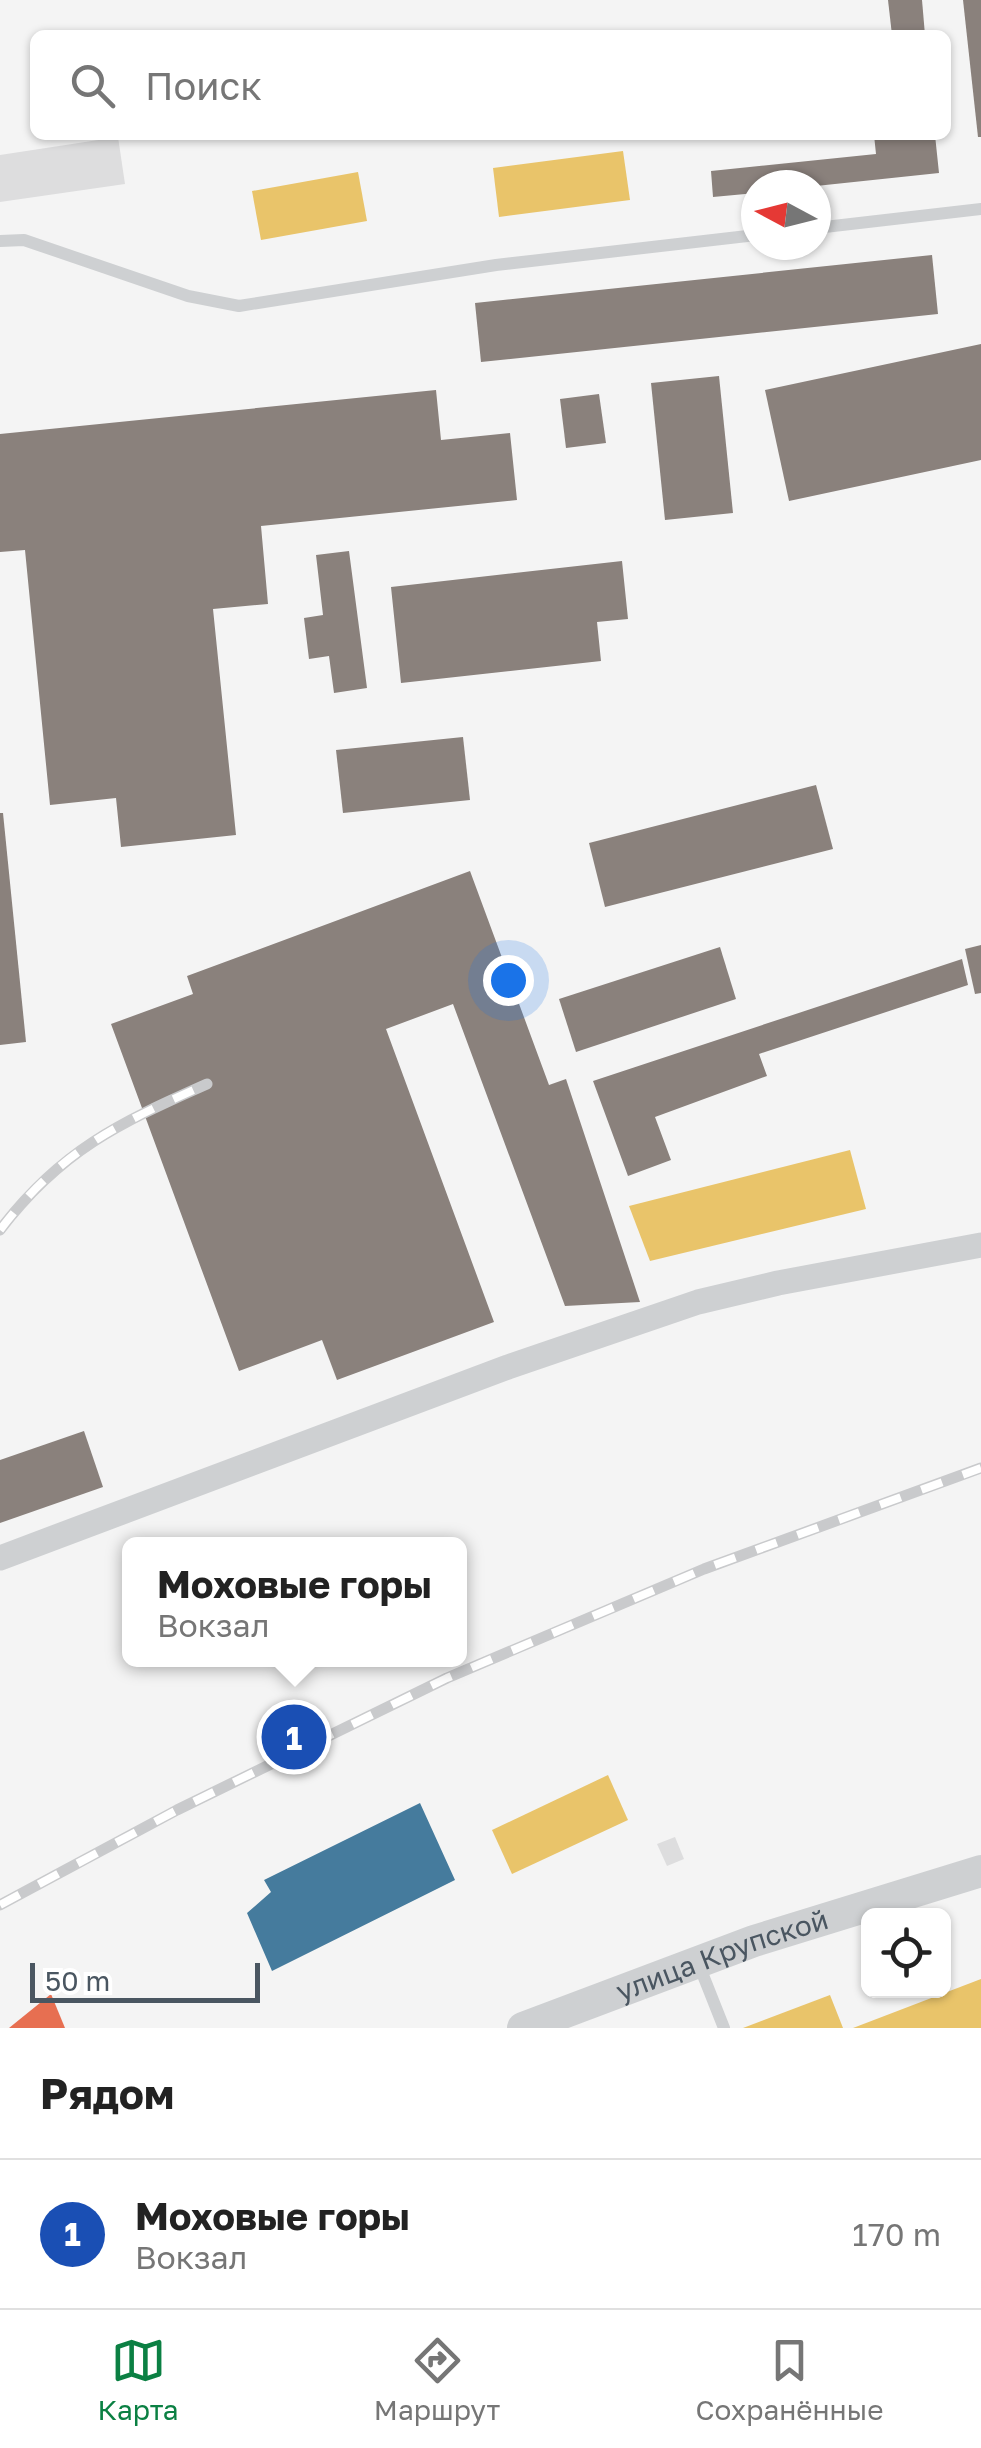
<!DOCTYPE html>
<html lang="ru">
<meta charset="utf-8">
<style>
:root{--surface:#fff;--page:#f2f2f2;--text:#222;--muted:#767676;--line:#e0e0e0;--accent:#0b8043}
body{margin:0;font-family:"Golos Text",sans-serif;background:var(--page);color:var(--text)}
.controls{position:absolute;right:30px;bottom:30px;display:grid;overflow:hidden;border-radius:15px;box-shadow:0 2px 8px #0004}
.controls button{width:90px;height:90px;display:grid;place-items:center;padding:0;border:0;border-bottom:2px solid var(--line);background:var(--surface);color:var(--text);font:50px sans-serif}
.compass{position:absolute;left:741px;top:170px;width:90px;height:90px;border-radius:50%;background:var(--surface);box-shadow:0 2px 8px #0004;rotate:277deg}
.scale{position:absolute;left:30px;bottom:25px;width:230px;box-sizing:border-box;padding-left:10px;border:5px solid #4a5661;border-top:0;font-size:28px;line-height:35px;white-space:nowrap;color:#4a5661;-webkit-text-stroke:8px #fff;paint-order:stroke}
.you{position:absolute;left:508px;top:980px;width:35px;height:35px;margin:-25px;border:8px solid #fff;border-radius:50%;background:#1a73e8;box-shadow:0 0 0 15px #1a73e833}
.badge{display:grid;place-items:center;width:65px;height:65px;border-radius:50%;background:var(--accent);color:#fff;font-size:32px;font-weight:700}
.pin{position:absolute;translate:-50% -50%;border:5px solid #fff;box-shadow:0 2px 10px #0006}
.popup{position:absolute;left:122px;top:1537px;width:345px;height:130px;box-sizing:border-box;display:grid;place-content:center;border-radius:15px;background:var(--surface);filter:drop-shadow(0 2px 8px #0005);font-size:32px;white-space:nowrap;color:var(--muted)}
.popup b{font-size:38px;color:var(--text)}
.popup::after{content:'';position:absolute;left:50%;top:100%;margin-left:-20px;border:20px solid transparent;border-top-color:var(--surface)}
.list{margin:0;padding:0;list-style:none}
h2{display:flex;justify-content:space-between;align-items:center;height:130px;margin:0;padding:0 40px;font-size:42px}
h2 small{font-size:32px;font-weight:400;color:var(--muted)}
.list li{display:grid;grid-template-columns:65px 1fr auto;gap:30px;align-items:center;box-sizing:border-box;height:150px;padding:0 40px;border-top:2px solid var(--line)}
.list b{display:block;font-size:38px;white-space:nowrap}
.list p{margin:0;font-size:32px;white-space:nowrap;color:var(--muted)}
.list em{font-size:32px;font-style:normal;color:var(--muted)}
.icon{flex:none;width:55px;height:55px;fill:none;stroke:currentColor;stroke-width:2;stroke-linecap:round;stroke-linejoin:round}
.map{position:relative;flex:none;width:981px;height:2028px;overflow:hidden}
.search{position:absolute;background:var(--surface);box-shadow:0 2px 8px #0004;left:30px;right:30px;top:30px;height:110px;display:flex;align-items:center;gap:25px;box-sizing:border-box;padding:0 35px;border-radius:15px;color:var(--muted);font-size:38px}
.sheet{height:280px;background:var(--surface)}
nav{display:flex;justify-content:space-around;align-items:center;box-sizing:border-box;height:140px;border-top:2px solid var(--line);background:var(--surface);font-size:28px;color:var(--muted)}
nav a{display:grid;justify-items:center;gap:5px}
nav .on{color:var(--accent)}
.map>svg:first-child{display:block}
.homes{fill:#e9c46a}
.shops{fill:#e76f51}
.public{fill:#457b9d}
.industry{fill:#8a817c}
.building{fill:#ddddde}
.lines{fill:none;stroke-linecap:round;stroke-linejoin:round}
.service{stroke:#ced0d2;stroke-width:12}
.minor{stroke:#ced0d2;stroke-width:25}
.tertiary{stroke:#ced0d2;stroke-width:32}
.rail-casing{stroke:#c9cacc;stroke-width:11}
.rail{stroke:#fff;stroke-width:8;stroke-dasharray:22;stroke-linecap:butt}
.labels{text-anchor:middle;stroke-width:10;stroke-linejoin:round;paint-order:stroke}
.street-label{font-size:28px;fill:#4a5661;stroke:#fff}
</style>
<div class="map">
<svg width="981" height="2028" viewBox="0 0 981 2028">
<rect width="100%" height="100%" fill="#f4f4f4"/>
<g class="homes">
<path d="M623,151L630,200L499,217L493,168Z"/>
<path d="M358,172L367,221L261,240L252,191Z"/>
<path d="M850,1150L866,1209L650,1261L629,1206Z"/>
<path d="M608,1775L628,1820L512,1874L492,1830Z"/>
<path d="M981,1979V2028H853Z"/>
<path d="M830,1995L843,2028H743Z"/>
</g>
<path class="shops" d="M51,1994L65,2028H9Z"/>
<path class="public" d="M420,1803L455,1880L272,1971L247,1913L271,1892L264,1880Z"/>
<g class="industry">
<path d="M888,0H922L925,35H892Z"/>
<path d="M963,0H981V137H978Z"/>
<path d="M874,135H935L939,173L816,186L756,185V193L713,197L711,171L876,154Z"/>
<path d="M932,255L938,314L481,362L475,303Z"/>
<path d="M981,344V460L789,501L765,390Z"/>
<path d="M719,376L733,513L665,520L651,383Z"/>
<path d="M436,390L441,440L510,433L517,500L261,526L268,604L213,609L236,835L121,847L116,798L50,805L25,550L0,552V434Z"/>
<path d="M599,394L606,443L566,448L560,399Z"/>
<path d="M349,551L367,688L334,693L329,656L309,659L304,618L323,615L316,555Z"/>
<path d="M622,561L628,619L597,622L601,661L401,683L391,587Z"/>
<path d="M463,737L470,800L343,813L336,750Z"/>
<path d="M816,785L833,849L605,907L589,843Z"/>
<path d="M0,813H3L26,1042L0,1045Z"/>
<path d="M470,871L549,1085L566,1079L640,1302L565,1306L453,1004L386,1029L494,1322L337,1380L322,1340L239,1371L111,1024L193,994L187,976Z"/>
<path d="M981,945V993L975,994L965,949Z"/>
<path d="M720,947L736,999L576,1052L559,999Z"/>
<path d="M962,959L968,985L759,1054L767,1076L655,1117L671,1160L628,1176L593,1081Z"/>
<path d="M84,1431L103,1487L0,1523V1460Z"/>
</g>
<g class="building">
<path d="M118,137L125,184L0,202V155Z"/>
<path d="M675,1837L684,1859L667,1866L657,1844Z"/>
</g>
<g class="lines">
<g class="service">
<path d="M816,228L981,209"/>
<path d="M0,241L24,240L188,296L239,306L496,265L756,235"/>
<path d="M699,1965L724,2028"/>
</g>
<path class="minor" d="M0,1558L508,1367L698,1302L778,1283L981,1245"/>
<path class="tertiary" id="s1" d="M523,2028L754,1941L981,1871"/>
<defs>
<g id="rail">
<path d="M0,1230C60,1151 119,1123 207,1084"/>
<path d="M0,1905L177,1810L447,1678L704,1569L981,1468"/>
</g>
</defs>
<use href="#rail" class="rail-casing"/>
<use href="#rail" class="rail"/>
</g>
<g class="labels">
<g class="street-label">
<text dy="10" stroke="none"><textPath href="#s1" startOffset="212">улица Крупской</textPath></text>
</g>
</g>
</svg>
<div class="controls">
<button><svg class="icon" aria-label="locate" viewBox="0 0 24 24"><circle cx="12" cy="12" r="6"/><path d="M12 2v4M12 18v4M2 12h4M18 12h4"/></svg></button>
</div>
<svg class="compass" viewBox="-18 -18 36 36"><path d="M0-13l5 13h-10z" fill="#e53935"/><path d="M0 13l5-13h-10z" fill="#767676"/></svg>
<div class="scale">50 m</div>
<div class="you"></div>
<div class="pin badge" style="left:294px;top:1737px;background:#1a4fb4">1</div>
<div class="popup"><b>Моховые горы</b>Вокзал</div>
<div class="search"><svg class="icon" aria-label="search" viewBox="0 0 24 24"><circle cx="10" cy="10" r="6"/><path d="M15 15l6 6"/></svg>Поиск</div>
</div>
<section class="sheet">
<h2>Рядом<small></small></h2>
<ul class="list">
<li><span class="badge" style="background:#1a4fb4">1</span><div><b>Моховые горы</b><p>Вокзал</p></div><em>170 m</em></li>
</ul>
</section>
<nav>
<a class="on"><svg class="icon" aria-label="map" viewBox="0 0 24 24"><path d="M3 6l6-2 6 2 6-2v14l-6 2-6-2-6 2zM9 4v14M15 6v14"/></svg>Карта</a>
<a><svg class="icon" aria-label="directions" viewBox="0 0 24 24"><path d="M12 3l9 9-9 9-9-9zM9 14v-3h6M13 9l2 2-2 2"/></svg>Маршрут</a>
<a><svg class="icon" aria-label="saved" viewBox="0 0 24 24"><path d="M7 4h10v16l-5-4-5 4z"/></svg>Сохранённые</a>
</nav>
